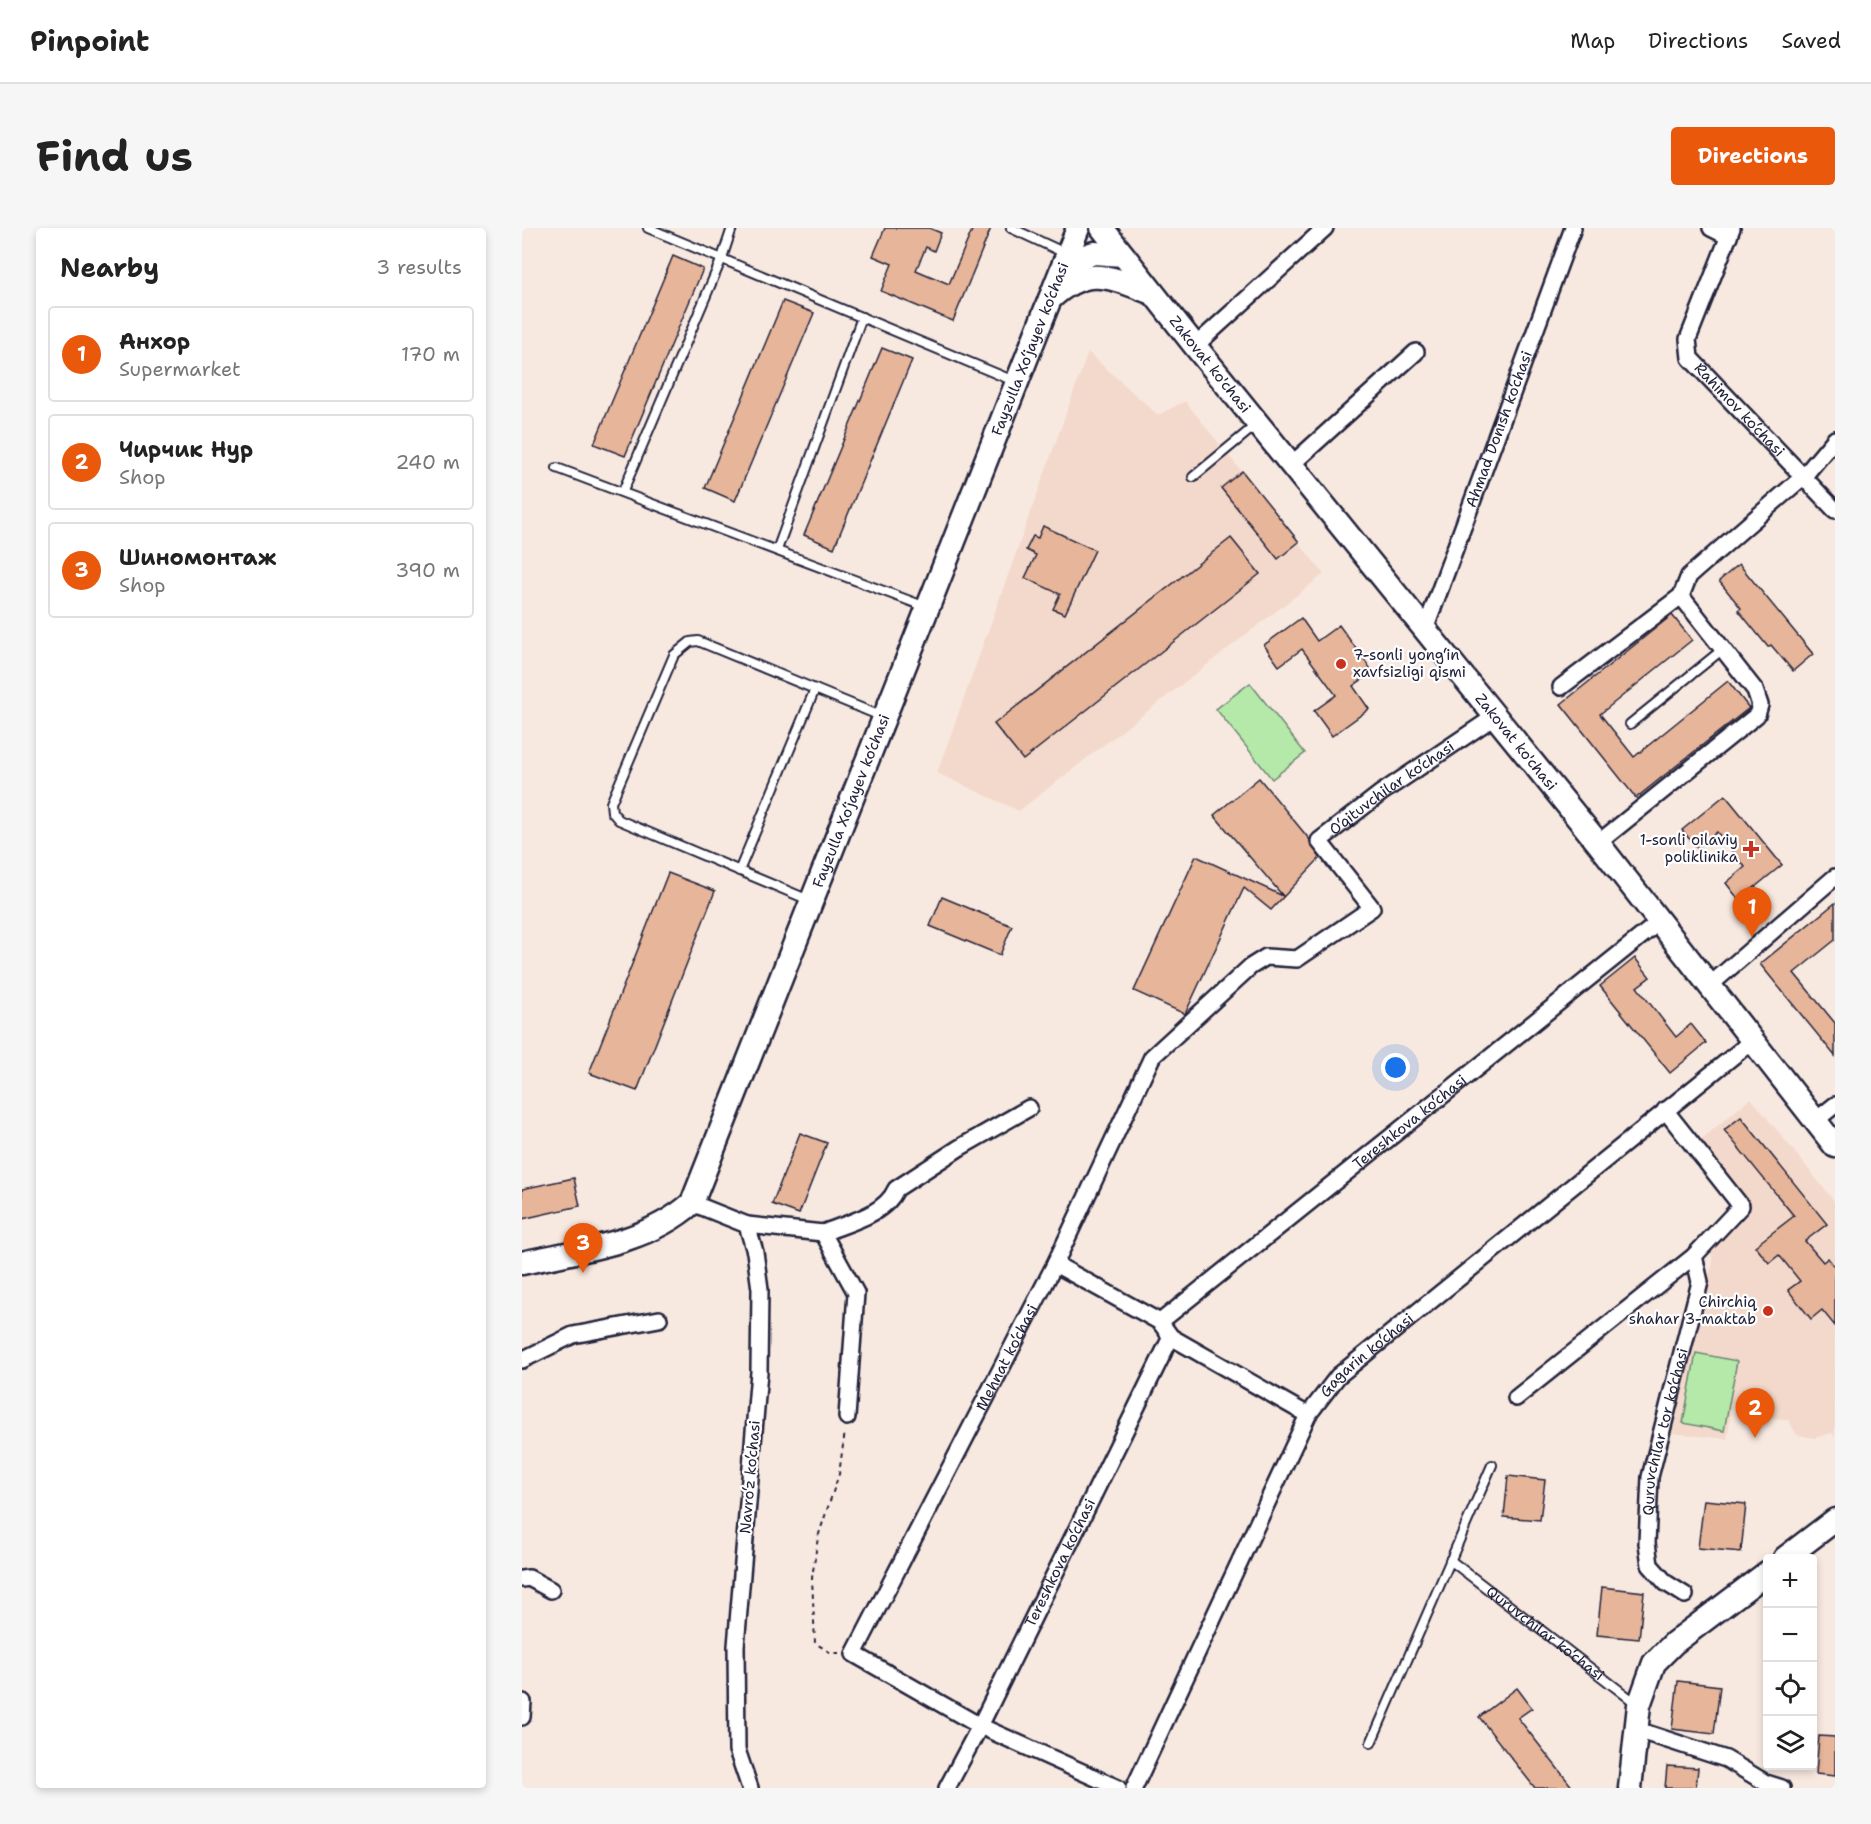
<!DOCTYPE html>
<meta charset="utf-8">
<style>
:root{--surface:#fff;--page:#f6f6f6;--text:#222;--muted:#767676;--line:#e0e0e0;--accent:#ea580c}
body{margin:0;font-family:"Shantell Sans",sans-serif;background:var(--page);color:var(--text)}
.controls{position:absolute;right:18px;bottom:18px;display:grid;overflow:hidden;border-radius:6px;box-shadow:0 3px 9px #0003}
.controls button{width:54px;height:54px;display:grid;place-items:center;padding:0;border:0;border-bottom:2px solid var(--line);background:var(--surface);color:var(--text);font:30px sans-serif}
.you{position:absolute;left:874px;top:840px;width:21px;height:21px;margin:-15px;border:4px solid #fff;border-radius:50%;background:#1a73e8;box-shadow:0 0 0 9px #1a73e833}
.badge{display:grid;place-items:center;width:39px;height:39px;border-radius:50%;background:var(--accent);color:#fff;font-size:20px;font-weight:700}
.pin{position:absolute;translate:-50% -50px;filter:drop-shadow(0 2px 3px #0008)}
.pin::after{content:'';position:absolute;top:32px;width:21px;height:18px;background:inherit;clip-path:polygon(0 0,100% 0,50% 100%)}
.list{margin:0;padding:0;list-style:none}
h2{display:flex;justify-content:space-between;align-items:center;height:78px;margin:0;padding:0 24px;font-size:26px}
h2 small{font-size:20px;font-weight:400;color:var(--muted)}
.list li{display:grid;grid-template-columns:39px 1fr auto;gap:18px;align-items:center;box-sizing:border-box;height:96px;margin:0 12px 12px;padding:0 12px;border:2px solid var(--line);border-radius:6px}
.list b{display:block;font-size:22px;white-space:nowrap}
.list p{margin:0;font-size:20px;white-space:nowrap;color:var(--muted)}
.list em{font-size:20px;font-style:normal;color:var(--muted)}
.icon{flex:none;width:33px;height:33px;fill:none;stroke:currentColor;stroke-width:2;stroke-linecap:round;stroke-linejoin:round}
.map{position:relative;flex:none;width:1313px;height:1560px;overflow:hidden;border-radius:6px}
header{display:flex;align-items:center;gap:36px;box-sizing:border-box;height:84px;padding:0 30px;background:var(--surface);border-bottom:2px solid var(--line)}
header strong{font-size:28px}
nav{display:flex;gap:33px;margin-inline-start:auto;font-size:21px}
.intro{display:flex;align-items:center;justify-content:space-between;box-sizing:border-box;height:144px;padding:0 36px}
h1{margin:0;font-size:42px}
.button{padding:15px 27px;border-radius:6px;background:var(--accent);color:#fff;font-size:21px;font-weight:700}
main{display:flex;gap:36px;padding:0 36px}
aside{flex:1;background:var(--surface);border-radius:6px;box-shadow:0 3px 9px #0003}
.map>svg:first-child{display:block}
.built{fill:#f3d9cb}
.green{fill:#b5e9aa;stroke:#6c8672;stroke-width:1.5}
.building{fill:#e7b599;stroke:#22223b;stroke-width:1.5}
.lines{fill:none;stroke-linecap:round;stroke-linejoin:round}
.lane-casing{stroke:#22223b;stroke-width:12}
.street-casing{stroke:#22223b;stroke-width:20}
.secondary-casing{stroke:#22223b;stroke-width:27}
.path{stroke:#22223b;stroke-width:2;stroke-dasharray:4.5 4.5;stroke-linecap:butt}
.lane{stroke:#fff;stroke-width:8}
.street{stroke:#fff;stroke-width:15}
.secondary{stroke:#fff;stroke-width:22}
.poi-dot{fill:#c8321e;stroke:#fff;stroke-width:2}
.labels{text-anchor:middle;stroke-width:4.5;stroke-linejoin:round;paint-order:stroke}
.street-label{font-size:15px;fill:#22223b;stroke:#fff}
.poi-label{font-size:15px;fill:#22223b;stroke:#fff;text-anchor:end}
</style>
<header>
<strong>Pinpoint</strong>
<nav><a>Map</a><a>Directions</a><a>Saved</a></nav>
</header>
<div class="intro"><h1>Find us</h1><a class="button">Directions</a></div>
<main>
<aside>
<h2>Nearby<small>3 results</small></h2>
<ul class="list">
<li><span class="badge">1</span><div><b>Анхор</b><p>Supermarket</p></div><em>170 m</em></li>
<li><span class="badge">2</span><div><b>Чирчик Нур</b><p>Shop</p></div><em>240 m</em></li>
<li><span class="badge">3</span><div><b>Шиномонтаж</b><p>Shop</p></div><em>390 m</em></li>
</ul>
</aside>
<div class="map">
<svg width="1313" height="1560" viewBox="0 0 1313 1560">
<rect width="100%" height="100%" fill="#f8e9e0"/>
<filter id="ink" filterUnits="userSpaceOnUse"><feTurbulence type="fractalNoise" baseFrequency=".0167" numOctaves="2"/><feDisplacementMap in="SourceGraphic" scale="12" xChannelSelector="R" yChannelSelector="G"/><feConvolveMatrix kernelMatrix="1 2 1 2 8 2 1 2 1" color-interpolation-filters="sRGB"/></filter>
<g filter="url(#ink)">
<g class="built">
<path d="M566,124L636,187L663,173L802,346L497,583L415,545Z"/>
<path d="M1229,870L1313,974V1209L1310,1205L1292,1210L1275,1207L1266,1192L1239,1188L1240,1178L1211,1175L1205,1211L1149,1205L1165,1131L1191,1034L1188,1021L1228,978L1176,914Z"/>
</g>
<g class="green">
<path d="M728,455L783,525L750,551L694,481Z"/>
<path d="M1174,1125L1215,1133L1202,1203L1161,1195Z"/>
</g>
<g class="building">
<path d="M363,0H407L419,5L412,23L404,19L394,42L427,56L451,0H469L431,93L359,63L370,36L351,28Z"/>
<path d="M151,28L181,41L103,228L72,216Z"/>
<path d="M261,73L292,85L213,273L183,260Z"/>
<path d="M360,120L390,132L312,320L282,307Z"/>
<path d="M720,243L777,314L756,331L699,260Z"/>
<path d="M521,298L573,322L543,386L531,381L538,366L503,350L514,327L504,322L511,308L516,310Z"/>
<path d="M709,310L738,346L501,532L472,496Z"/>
<path d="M1217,336L1291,426L1271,443L1249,417L1246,419L1216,382L1219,380L1197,353Z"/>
<path d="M1150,387L1170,412L1078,486L1112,529L1206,453L1227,480L1114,570L1039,476Z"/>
<path d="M779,390L795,413L817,397L851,444L831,458L847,481L810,508L792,483L814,467L780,421L757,438L742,417Z"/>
<path d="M737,550L788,612L798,630L749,682L722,660L663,786L612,763L674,628L761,668L692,587Z"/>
<path d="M1203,567L1260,637L1217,672L1204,655L1223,639L1195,604L1175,620L1160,602Z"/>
<path d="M146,645L193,663L115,863L67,845Z"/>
<path d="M420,669L490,698L478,727L408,698Z"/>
<path d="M1313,675V712L1272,745L1313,795V828L1238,736Z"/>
<path d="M1113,730L1128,749L1115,759L1154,809L1169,796L1184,815L1148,845L1078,758Z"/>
<path d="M1219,889L1305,996L1283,1013L1301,1034L1306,1030L1313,1039V1098L1300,1082L1289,1091L1266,1062L1278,1053L1257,1027L1247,1035L1233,1018L1272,988L1202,902Z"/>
<path d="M278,905L305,915L277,986L250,976Z"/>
<path d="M52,950L58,978L0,991V961Z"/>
<path d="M986,1248L1023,1252L1018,1292L982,1289Z"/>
<path d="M1182,1272L1224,1276L1219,1324L1176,1320Z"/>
<path d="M1080,1359L1122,1364L1117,1411L1075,1407Z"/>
<path d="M1156,1453L1198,1458L1192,1506L1150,1501Z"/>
<path d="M995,1460L1010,1480L996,1490L1051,1560H1013L957,1489Z"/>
<path d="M1297,1508L1313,1509V1548L1294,1546Z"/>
<path d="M1145,1538L1176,1540L1174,1560H1143Z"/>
</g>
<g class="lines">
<defs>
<g id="lane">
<path d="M126,0L492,153"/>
<path d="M489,0L545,26"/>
<path d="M35,240L404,379"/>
<path d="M671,249L734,197"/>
<path d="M101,263L200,30L210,0"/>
<path d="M255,322L340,89"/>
<path d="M1108,496L1201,421"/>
<path d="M217,643L293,461"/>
<path d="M287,672L97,592L90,584L89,575L152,427L168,414L176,413L361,489"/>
<path id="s1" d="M928,1332L1115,1476"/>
<path d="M849,1515L970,1237"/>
</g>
<g id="street">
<path d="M1189,0L1207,9"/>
<path id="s2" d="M1210,0L1166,111L1168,130L1313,282"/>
<path d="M673,118L803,0"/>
<path d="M769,237L894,124"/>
<path id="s3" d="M903,402L1051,0"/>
<path d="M1039,459L1159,368L1167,348L1282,248L1313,211"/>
<path d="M1076,615L1235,487L1238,477L1233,462L1159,368"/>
<path d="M1187,758L1313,649"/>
<path d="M1293,893L1313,877"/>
<path d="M170,975L225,997L233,1024L238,1061L237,1144L214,1418L215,1522L228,1560"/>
<path d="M225,997L301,1005L334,1065L325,1189"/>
<path d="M301,1005C325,995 363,987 374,961L437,920L507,880"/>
<path d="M533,1036L638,1094L649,1109L786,1187"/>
<path id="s4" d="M638,1094L1137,694"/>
<path d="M0,1132L51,1107L137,1091"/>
<path d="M994,1170L1172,1028L1219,978L1143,882"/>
<path d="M0,1351L7,1350L29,1362"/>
<path id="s5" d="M1163,1367L1144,1355L1128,1337L1125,1315L1128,1249L1178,1054L1172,1028"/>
<path d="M0,1489L1,1474"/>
<path d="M1115,1502L1204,1531L1244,1555L1260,1560"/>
<path id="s6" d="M425,1560L458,1498L649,1109"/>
<path id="s7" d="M596,1560L458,1498L332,1426L533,1036L630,829L728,739L744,729L775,731L850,680L797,613L859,565L972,489"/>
<path id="s8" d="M612,1560L786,1187L816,1148L1230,813"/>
</g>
<g id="secondary">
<path id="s9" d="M580,0L673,118L1076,615L1313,918"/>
<path d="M542,35L572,25L601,27"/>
<path d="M528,71C565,36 588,49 630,65"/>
<path id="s10" d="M0,1035C58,1022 124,1016 170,975L556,0"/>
<path d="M1263,1330L1313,1292"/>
<path d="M1108,1560L1117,1477L1132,1435L1152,1415L1246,1344"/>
</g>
</defs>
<use href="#lane" class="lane-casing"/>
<use href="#street" class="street-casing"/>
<use href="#secondary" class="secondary-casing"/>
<path class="path" d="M317,1425H309L293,1415L290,1350L296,1309L317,1246L323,1203"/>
<use href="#lane" class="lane"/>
<use href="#street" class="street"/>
<use href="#secondary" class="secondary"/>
</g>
</g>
<g class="poi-dot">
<circle cx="819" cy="436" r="6"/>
<path d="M1226 612h6v6h6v6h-6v6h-6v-6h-6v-6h6z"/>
<circle cx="1246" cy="1083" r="6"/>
</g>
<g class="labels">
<g class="street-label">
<text dy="5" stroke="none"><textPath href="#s10" startOffset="1101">Fayzulla Xo‘jayev ko‘chasi</textPath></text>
<text dy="5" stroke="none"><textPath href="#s9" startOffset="174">Zakovat ko'chasi</textPath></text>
<text dy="5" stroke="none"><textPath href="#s2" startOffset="210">Rahimov ko‘chasi</textPath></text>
<text dy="5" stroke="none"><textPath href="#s3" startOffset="214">Ahmad Donish ko‘chasi</textPath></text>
<text dy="5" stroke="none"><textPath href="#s9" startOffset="660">Zakovat ko'chasi</textPath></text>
<text dy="5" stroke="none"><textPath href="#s7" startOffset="1413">O‘qituvchilar ko‘chasi</textPath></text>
<text dy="5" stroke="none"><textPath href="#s10" startOffset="615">Fayzulla Xo‘jayev ko‘chasi</textPath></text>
<text dy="5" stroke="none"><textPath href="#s4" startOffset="320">Tereshkova ko‘chasi</textPath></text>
<text dy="5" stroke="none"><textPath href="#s8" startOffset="496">Gagarin ko‘chasi</textPath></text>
<text dy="5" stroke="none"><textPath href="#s7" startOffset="630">Mehnat ko‘chasi</textPath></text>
<text dy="5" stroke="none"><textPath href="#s5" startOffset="182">Quruvchilar tor ko‘chasi</textPath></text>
<text transform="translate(228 1249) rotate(-85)" y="5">Navro‘z ko‘chasi</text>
<text dy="5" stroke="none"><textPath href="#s6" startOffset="252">Tereshkova ko‘chasi</textPath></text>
<text dy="5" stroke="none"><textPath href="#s1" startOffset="120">Quruvchilar ko‘chasi</textPath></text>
</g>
<g class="poi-label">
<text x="831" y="432" text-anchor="start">7-sonli yong‘in<tspan x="831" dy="17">xavfsizligi qismi</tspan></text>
<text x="1216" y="617">1-sonli oilaviy<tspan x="1216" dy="17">poliklinika</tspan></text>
<text x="1234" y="1079">Chirchiq<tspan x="1234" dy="17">shahar 3-maktab</tspan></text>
</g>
</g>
</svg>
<div class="controls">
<button>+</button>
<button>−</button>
<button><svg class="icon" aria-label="locate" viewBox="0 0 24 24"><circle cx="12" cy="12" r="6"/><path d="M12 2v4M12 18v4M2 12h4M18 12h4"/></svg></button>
<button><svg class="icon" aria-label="layers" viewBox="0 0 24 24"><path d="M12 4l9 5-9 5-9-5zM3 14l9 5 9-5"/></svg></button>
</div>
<div class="you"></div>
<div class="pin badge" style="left:1230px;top:709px">1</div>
<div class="pin badge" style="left:1233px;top:1210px">2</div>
<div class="pin badge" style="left:61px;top:1045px">3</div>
</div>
</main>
